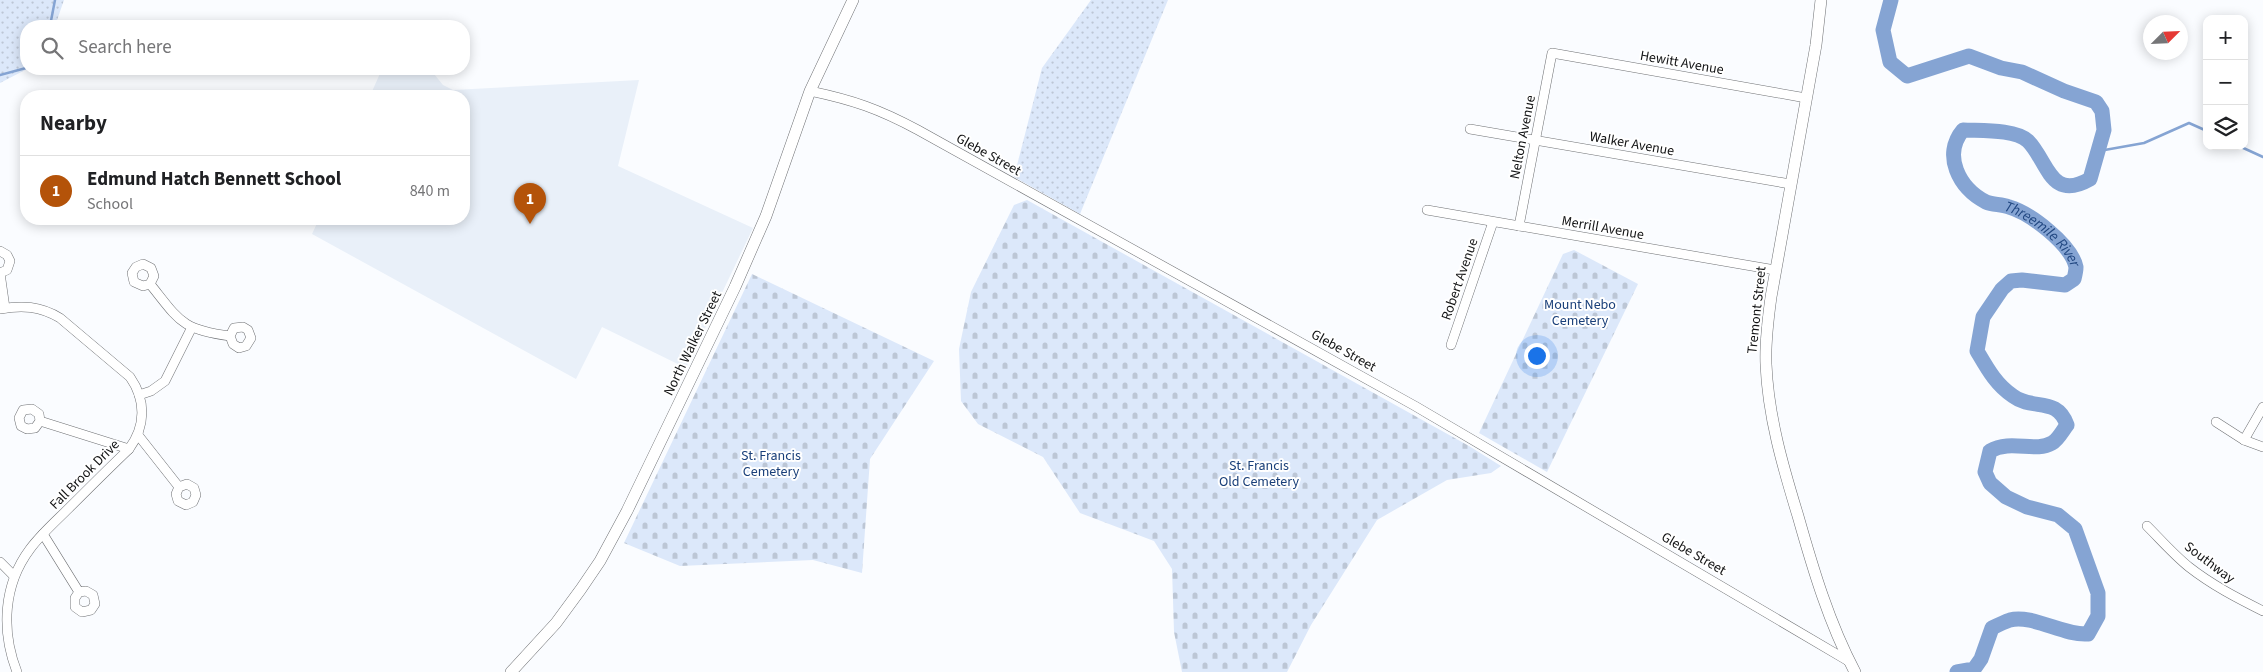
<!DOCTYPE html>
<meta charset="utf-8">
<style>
:root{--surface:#fff;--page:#f6f6f6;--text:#202124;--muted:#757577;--line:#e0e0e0;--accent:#b45309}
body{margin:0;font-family:"Source Sans 3",sans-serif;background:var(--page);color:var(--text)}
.controls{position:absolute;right:15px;top:15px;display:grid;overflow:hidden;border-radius:10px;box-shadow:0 2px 12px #0003}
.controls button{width:45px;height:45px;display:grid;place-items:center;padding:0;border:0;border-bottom:1px solid var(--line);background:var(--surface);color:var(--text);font:25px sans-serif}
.compass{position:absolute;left:2143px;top:15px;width:45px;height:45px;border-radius:50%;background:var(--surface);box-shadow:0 2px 12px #0003;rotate:66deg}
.you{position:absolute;left:1536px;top:355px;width:18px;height:18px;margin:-12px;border:4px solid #fff;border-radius:50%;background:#1a73e8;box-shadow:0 0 0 8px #1a73e833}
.badge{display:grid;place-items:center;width:32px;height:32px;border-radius:50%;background:var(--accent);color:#fff;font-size:16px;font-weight:700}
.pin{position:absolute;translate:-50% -41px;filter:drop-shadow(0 1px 2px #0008)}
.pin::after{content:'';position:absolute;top:26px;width:18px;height:15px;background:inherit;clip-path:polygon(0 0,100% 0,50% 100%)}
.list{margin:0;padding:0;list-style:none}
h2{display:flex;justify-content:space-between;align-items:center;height:65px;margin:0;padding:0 20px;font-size:21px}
h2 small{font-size:16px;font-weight:400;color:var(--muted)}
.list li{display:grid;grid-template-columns:32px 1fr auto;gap:15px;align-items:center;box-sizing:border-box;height:70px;padding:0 20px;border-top:1px solid var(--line)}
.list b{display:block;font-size:19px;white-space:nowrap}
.list p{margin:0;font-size:16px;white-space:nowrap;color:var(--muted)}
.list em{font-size:16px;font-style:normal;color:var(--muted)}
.icon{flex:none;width:28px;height:28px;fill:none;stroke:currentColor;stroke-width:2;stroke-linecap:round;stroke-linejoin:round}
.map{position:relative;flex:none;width:2263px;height:672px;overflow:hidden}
.search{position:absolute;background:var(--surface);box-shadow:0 2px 12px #0003;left:20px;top:20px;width:450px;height:55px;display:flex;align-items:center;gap:12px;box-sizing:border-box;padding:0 18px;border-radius:20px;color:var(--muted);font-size:19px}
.panel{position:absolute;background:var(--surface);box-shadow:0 2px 12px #0003;left:20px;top:90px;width:450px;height:135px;border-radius:20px}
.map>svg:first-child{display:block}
.built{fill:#e9f0f9}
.green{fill:url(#green-dots)}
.cemetery{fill:url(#cemetery-stones)}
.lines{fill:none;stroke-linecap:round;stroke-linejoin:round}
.stream{stroke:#85a4d3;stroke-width:2.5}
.river{stroke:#85a4d3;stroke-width:15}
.minor-casing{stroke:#6f7174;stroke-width:10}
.major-casing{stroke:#6f7174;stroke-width:12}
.minor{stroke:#fff;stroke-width:9}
.major{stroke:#fff;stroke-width:11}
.labels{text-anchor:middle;stroke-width:4;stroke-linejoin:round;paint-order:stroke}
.street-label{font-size:14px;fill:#121314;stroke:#fff}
.park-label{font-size:14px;fill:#193f79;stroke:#fff}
.water-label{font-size:15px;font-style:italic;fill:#214781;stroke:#fff}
</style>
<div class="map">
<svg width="2263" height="672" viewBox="0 0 2263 672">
<defs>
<pattern id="green-dots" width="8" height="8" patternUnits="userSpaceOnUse" patternTransform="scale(1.25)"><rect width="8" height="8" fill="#dce8fa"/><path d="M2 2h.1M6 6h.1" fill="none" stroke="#bcc6d5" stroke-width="1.8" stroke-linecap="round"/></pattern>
<pattern id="cemetery-stones" width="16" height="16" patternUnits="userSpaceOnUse" patternTransform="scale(1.25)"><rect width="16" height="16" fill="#dce8fa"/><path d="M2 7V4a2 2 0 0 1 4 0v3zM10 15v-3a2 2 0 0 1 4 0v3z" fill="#bcc6d5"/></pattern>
</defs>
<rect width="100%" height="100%" fill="#fafcff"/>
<path class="built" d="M382,69H430L443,85L453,90L639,80L618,166L753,228L686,368L602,327L576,379L312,234L319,219H464V96H370Z"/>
<g class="green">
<path d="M0,0H64L55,26H26L27,69L0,83Z"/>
<path d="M1091,0H1168L1080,214L1014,177L1042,68Z"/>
</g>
<g class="cemetery">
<path d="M1027,200L1469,446L1501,466L1491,473L1447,480L1377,520L1311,625L1287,672H1182L1174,632L1172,569L1154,541L1080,513L1043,457L978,424L961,401L959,349L971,292L1014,205Z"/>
<path d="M1574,250L1638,284L1547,472L1479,433L1563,254Z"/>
<path d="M752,274L934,361L870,459L862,573L813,560L680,566L624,543Z"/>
</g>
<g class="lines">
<g class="stream">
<path d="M50,26L55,0"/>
<path d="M0,75L26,68"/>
<path d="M2239,146L2263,157"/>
<path d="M2099,151L2144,143L2189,123L2207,131"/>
</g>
<path class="river" id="s1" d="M1891,0L1883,30L1890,62L1907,76L1969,56L2001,68L2022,72L2064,91L2096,102L2102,111L2104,130L2090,179C2050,202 2048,161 2028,141C2015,129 1981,131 1963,130C1942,155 1959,188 1986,202C1993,205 2001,204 2009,207C2030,213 2071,244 2076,267C2076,270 2075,275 2074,279L2065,285L2022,280L2011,281L2002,289L1983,317L1977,351C1987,368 1996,385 2013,396C2033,411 2057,396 2067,425C2063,430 2058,440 2052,443C2035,453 2011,439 1990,451L1985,472L1990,483L2006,497L2027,507L2058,515L2075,529L2098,593V616L2088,634C2064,636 2032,614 2010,620C2004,622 1998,625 1992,628L1981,659L1974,669L1957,672"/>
<defs>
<g id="minor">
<path d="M810,91C853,100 879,109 918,130L1415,406L1850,662"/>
<path d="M1470,129L1790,184"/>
<path d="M1427,210L1775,270"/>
<path d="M1519,226L1552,53L1806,98"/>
<path d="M0,251L7,255L10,261L7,270L0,273"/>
<path d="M0,273L5,308"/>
<path d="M150,284L154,276L151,268L143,264L136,267L132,273L134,282L143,286L150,284C179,320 181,330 230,336L234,328L243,327L248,330L251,338L246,346L239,348L233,344L230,336"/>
<path d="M0,309C22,305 40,306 60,318L130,377C146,400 146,426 129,449C109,468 89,488 69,508C56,521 41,534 30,549C3,585 1,631 17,672"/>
<path d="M1451,345L1493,222"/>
<path d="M139,395L151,391L165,381L191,329"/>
<path d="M40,421L35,428L27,429L21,426L19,418L23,410L32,409L39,414L40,421L129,449"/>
<path d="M2216,422L2244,440L2263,447"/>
<path d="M138,435L179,487L176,494L178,501L186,505L193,502L196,495L194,488L187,484L179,487"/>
<path d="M2244,440L2263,407"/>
<path d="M2147,526C2161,540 2174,555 2189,567C2212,585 2237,598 2263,611"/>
<path d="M43,534L79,592L75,598V607L82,612L91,610L95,604L93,595L86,591L79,592"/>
<path d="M0,562L14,576"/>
</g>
<g id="major">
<path d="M1821,0L1816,45L1771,297C1768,319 1765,342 1766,364C1768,416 1783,467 1798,516C1813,569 1829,623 1855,672"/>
<path d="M511,672L556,623L581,589L600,561L627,511L735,287L766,216L810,91L853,0"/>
</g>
</defs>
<use href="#minor" class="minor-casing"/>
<use href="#major" class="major-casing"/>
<use href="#minor" class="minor"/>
<use href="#major" class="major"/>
</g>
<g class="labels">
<g class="street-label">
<text transform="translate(1682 62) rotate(10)" y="5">Hewitt Avenue</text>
<text transform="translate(1522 137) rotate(-79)" y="5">Nelton Avenue</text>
<text transform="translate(1632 143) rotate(10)" y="5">Walker Avenue</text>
<text transform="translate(989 154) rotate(29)" y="5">Glebe Street</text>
<text transform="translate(1603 227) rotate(10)" y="5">Merrill Avenue</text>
<text transform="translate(1459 279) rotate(-71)" y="5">Robert Avenue</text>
<text transform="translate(1756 310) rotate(-84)" y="5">Tremont Street</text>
<text transform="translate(692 343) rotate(-64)" y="5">North Walker Street</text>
<text transform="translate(1344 350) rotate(29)" y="5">Glebe Street</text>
<text transform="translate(84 474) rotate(-45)" y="5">Fall Brook Drive</text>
<text transform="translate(1694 553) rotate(30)" y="5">Glebe Street</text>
<text transform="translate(2210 562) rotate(37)" y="5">Southway</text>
</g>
<g class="park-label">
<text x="1580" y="309">Mount Nebo<tspan x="1580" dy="16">Cemetery</tspan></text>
<text x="771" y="460">St. Francis<tspan x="771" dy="16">Cemetery</tspan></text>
<text x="1259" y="470">St. Francis<tspan x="1259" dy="16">Old Cemetery</tspan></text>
</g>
<g class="water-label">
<text dy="5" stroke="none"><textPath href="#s1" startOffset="674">Threemile River</textPath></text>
</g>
</g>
</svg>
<div class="controls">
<button>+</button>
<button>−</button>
<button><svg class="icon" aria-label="layers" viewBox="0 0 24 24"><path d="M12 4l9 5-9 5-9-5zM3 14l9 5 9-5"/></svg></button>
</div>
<svg class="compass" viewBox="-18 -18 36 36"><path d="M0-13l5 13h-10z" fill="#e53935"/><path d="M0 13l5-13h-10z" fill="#757577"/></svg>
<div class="you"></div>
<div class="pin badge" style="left:530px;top:224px">1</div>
<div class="search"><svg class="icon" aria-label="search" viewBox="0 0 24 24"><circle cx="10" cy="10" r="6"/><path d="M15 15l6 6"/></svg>Search here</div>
<section class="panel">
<h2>Nearby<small></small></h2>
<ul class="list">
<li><span class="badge">1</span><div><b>Edmund Hatch Bennett School</b><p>School</p></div><em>840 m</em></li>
</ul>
</section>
</div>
